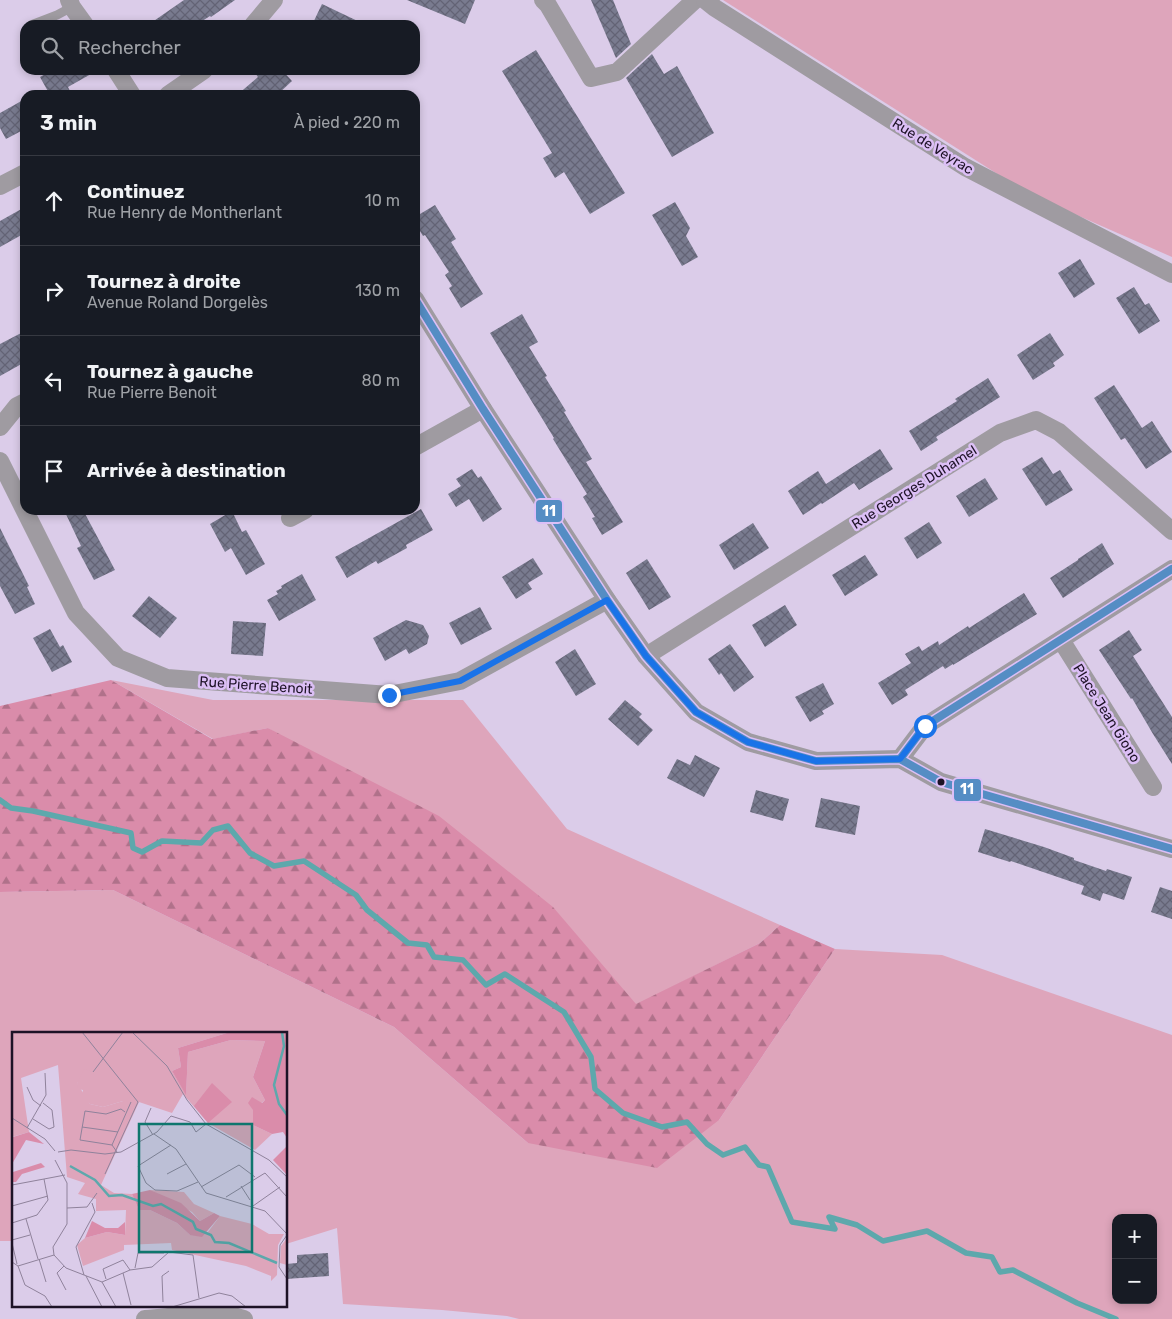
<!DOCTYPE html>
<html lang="fr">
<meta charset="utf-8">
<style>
:root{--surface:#171b24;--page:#242831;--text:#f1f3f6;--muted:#9ea1a6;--line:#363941}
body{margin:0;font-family:Rubik,sans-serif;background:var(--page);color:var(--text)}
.controls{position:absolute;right:15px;bottom:15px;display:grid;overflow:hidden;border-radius:10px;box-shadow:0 2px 8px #0003}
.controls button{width:45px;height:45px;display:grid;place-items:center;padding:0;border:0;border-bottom:1px solid var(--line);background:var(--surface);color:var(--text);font:25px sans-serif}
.stop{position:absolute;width:15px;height:15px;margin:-11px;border:4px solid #1a73e8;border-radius:50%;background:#fff}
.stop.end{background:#1a73e8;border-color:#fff;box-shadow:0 1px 5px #0008}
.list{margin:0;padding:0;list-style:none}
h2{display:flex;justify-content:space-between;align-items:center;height:65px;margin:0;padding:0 20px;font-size:21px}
h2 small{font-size:16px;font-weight:400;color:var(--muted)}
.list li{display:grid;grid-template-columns:32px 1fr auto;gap:15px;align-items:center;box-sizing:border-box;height:90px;padding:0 20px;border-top:1px solid var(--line)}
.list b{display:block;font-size:19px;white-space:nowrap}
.list p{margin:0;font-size:16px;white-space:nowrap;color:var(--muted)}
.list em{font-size:16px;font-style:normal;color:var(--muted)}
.icon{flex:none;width:28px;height:28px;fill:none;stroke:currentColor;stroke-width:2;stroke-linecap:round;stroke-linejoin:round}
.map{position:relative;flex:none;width:1172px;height:1319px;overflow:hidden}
.search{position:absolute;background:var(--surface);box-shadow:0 2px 8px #0003;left:20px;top:20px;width:400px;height:55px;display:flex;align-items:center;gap:12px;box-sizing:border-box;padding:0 18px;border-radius:15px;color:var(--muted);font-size:19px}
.panel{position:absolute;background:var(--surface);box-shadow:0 2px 8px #0003;left:20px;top:90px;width:400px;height:425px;border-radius:15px}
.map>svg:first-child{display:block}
.grass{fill:#dea5bb;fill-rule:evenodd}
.forest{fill:url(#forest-firs)}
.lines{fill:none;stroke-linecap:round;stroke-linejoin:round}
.stream{stroke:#5da8ac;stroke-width:5.5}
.building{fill:url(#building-cross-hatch)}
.lane{stroke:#9f9ba1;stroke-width:9}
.street{stroke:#9f9ba1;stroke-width:18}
.bus-1-casing{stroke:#dcbff6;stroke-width:11}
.bus-1{stroke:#558dc4;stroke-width:8}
.route{stroke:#1a73e8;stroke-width:6}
.bus-dot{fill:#1d1226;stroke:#dcbff6;stroke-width:2}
.labels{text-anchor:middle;stroke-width:5;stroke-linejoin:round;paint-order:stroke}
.street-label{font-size:14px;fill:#1d1226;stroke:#dcbff6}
.inset-river{fill:none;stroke:#5da8ac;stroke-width:2.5}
.inset-road{fill:none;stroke:#8f829b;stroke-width:1}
.view{fill:#0f766e;fill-opacity:0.15;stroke:#0f766e;stroke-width:2.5}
.inset-edge{fill:none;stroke:#1d1226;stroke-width:2.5}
.line-badge{stroke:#dcbff6;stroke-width:2}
.badge-label{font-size:14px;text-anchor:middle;font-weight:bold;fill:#fff}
</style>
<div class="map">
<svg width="1172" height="1319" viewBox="0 0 1172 1319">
<defs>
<pattern id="forest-firs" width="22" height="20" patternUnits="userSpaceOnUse" patternTransform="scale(1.25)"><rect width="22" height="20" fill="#da8caa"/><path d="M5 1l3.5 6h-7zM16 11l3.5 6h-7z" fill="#b0718a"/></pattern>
<pattern id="building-cross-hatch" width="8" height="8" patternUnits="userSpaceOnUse" patternTransform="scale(1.25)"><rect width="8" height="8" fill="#797b8f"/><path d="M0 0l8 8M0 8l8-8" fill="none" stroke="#636375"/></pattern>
</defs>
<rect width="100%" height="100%" fill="#dbcce9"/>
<g class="grass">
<path d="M723,0H1172V257L1029,194Z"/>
<path d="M111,680L213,700H463L567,829L780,925L760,943L636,1005L553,908L268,728L213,739Z"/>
<path d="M113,890L394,1027L528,1143L719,1120L835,949L942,955L1172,1035V1319H519L507,1316L442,1310L343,1304L337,1228L286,1244V1033H14V1241H0V892ZM1116,1218H1153V1300H1116Z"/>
</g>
<path class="forest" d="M111,680L212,739L268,728L439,816L553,907L636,1004L760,943L780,925L835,949L719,1120L657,1168L528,1143L394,1027L113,890L0,892V706Z"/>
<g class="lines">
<path class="stream" d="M0,800L11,808L33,811L131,833L133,848L142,852L162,841L201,843L213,830L228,826L250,853L274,866L304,861L356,895L367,910L408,943L427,945L434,957L463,960L486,985L505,974L564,1012L591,1057L595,1089L623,1113L662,1127L687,1122L707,1144L723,1155L745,1147L759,1165L768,1167L792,1222L835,1229L829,1217L857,1225L883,1241L927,1231L966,1253L992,1257L1000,1272L1013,1270L1077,1303L1116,1319"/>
</g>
<g class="building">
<path d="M184,0H235L211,17L210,16L196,25H148Z"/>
<path d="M407,0H475L465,24Z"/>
<path d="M591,0H613L631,44L616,58Z"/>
<path d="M322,4L366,25H312Z"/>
<path d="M536,50L625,193L590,214L564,172L555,178L543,158L552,153L502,71Z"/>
<path d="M652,54L664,74L677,66L714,133L672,157L626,78Z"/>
<path d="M52,70H98L68,87L70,91L62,95H50L40,77Z"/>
<path d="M253,70H282L292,81L277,95H237L258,77Z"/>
<path d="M25,99V129L6,139L0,128V113Z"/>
<path d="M675,202L690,228L686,236L698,257L682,266L652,215Z"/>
<path d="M435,205L456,239L451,242L483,294L461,308L449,288L452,286L445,275L449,272L425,235L423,236L415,223V217Z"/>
<path d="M25,207V233L0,247V221Z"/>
<path d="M1080,259L1095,284L1074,298L1058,273Z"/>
<path d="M1134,287L1145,305L1149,303L1160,321L1139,334L1116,298Z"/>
<path d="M522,314L538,342L529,347L547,376L545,377L566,411L564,412L592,459L586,462L623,522L602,535L592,518L595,517L583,497L587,494L553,439L554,438L490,333Z"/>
<path d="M25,331V362L0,376V344Z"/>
<path d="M1050,333L1064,355L1053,363L1055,366L1033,380L1017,355Z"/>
<path d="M988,378L1000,397L936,437L938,440L921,451L909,431L957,401L955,399Z"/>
<path d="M1114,385L1142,428L1152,421L1172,452L1146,469L1125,438L1121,440L1094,398Z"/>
<path d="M880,449L893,469L859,490L854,483L822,504L821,503L803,515L788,491L818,471L826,484Z"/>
<path d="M1042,457L1053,474L1060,470L1073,490L1046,506L1022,469Z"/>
<path d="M472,469L478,478L481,476L502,509L483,522L469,499L456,507L448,494L461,486L456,479Z"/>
<path d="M985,478L998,499L969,517L956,496Z"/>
<path d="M421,509L433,530L406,545L407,548L378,564L376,561L347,578L335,557Z"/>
<path d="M64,510H83L115,570L94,580L77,548L81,546Z"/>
<path d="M232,511L242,532L246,530L265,564L246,575L231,548L225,552L210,524Z"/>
<path d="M929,522L942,543L917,559L904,538Z"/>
<path d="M753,523L769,548L734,570L719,545Z"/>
<path d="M0,528L29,586L27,587L35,604L15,614L0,586Z"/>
<path d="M1102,543L1114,564L1063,598L1050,578L1078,560V559Z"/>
<path d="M865,555L878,575L845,596L832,575Z"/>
<path d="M533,558L543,574L528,583L532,589L516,599L502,577Z"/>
<path d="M647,559L671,597L649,610L626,573Z"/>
<path d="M302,574L316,600L279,621L267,600L278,594L276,591L282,588L281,586Z"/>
<path d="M1024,593L1037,614L953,665V664L945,669L943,666L905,690L908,695L892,705L878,683L911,663L905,654L919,646L922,651L938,641L939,645L968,626L969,628Z"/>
<path d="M149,596L177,618L160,638L132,616Z"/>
<path d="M785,605L797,625L765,647L752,625Z"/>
<path d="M480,607L492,629L461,645L449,623Z"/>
<path d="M406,620L423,625L429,636L427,644L409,654L406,649L385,661L373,638Z"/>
<path d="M233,621L266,623L263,656L231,654Z"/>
<path d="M50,629L60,647L63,645L72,662L52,672L33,638Z"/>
<path d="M1129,630L1142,650L1133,656L1172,717V764L1153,734L1132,698L1131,699L1099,650Z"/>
<path d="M730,644L754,677L734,692L721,673L719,675L708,659Z"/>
<path d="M575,649L596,684L576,696L555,662Z"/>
<path d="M823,683L834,704L822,711L824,714L810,722L795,697Z"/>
<path d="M625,700L642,714L639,717L653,730L638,746L608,719Z"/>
<path d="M695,755L720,768L704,797L667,778L677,759L690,765Z"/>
<path d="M756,790L789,799L783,821L750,812Z"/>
<path d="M821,798L860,806L855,835L815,827Z"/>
<path d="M985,829L1044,847L1074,858V860L1106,871L1107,869L1132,877L1124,900L1103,893L1100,901L1081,894L1084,886L1011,861L1010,862L978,852Z"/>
<path d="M1160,887L1172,891V919L1151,912Z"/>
<path d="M328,1253L329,1276L286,1279V1264L297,1263V1255Z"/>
</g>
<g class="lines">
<path class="lane" d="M31,25L57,15L72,7"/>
<g class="street">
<path d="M69,0L72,7L85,25"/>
<path d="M543,0L548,5L591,78L617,72L695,0"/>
<path d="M705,0L715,8L965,167L1172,274"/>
<path d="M253,25L274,0"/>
<path d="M116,70L132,95"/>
<path d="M168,95L204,70"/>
<path d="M0,186L25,173"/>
<path d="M415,299L483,409L607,600L646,656L696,712L748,742L816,761L900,759L941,782L1172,849"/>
<path d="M0,427L17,406L25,402"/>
<path d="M415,447L483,409"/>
<path d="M0,461L76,613L118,658L167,678L389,695L460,681L607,600"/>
<path d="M290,518L305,510"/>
<path d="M1061,640L1153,787"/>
<path d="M646,656L1000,433L1036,420L1059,432L1172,531"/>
<path d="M900,759L925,726L1172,569"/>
<path d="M145,1319C177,1317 213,1309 244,1319"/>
</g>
<defs>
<g id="bus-1">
<path d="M415,299L483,409L607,600L646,656L696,712L748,742L816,761L900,759L941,782L1172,849"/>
<path d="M900,759L925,726L1172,569"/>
</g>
</defs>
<use href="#bus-1" class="bus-1-casing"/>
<use href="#bus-1" class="bus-1"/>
</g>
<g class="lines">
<path class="route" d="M389,695L460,681L607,600L646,656L696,712L748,742L816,761L900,759L925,726"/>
</g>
<circle class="bus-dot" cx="941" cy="782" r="4.5"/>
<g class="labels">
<g class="street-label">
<text transform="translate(933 146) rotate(32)" y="5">Rue de Veyrac</text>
<text transform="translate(914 487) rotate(-32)" y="5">Rue Georges Duhamel</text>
<text transform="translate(256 685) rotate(4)" y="5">Rue Pierre Benoit</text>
<text transform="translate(1107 713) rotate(58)" y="5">Place Jean Giono</text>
</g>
</g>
<g transform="translate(12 1032)">
<rect width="275" height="275" fill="#dbcce9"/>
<path d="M0,0H218L166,16L169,35L160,39L174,62L176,20L219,8L253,9L241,45L253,68L241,78V93L260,102L243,118L196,91L171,62L160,81L127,70L89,153L102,161L120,162L127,178H138L165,191L178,203L196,200L208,184L240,192L257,202H272L266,213L265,243L259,249V244L234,234L160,218L159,211L112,213V218L71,234L65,213L73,206L95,200L113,203L114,178L84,179V167L66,162L73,151L55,145L46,33L9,46L17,100L0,105ZM81,40L111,69L91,75L78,72L65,51ZM138,158L172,160L182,172L202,181L188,189L180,180ZM275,206V233L268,231L269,214Z" fill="#dea5bb" fill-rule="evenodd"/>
<path d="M218,0H275V106L271,100L260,102L241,93V78L236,71L240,65L250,71L253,68L241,45L253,9L219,8L176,20L174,63L160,39L169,35L166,16ZM200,51L220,70L196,91L182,74ZM17,100L32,112L14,108L0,132L1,105ZM275,114V143L261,128ZM29,131L33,135L10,142L4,150H0L1,140ZM138,158L169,171L188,189L202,181L208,184L190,205L178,203L165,191L138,178H127L120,162ZM80,189L93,196H106L113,190V203L95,200L73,206Z" fill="#da8caa"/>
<path d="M91,27L120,61L111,69L91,75L78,72L70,64L71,58L66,57L65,51L72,37L81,40Z" fill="#dea5bb"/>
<path class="inset-river" d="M270,0L272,14L262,53L267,72L275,83M58,134L83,148L97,164L110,163L141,174L149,172L181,190L184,197L199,203L203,210L217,211L265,231"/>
<path class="inset-road" d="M70,0L126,70L93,142M120,0L155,34L175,68L194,92L257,128L275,145M81,40L111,0M15,55L21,68L29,74M139,76L133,90L141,103M0,86L33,107L43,119M21,87L37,97L42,95L40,78L31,71M70,95L106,100M15,96L34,63L33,41M142,102L164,117L194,161L253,179L275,202M100,113L68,108L73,79L94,82L109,77L113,80M159,113L126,134L134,151L143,158L165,159L186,150M46,120L59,118L93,122L109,120L145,100L159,84L178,90L184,100L194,92M105,120L100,113L119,70M43,128L55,151V192L41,215L42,223L54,236L90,250L104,275M155,142L174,132M0,153L32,147M229,154L238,168M189,155L227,133L243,145M214,165L253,141L275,165M0,174L36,164M241,174L268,155M55,176L75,175L85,161M14,187L26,227M0,191L25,183L36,168L32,147L53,143M275,203L268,213L267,235L275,247M0,208L18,203M0,211L5,232M27,227L34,250M0,230L6,234L13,253L33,264L40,275M6,234L42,223M52,234L45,241L54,258M123,236L126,221H152M118,238L140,235L157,220L181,223L187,266M72,243L64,215L83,180L80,171M74,244L90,275M94,247L91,237L111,228L118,238L111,241M90,250L111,241L119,273M151,270L150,244L157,239M160,275L207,261L220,264L234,275"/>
<path class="view" d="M127,92H240V220H127Z"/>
<rect width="275" height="275" class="inset-edge"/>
</g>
<g class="line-badge">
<rect x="535" y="499" width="28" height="24" rx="5" fill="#558dc4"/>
<rect x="953" y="778" width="29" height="24" rx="5" fill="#558dc4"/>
</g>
<g class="badge-label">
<text x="549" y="516">11</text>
<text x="967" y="794">11</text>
</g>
</svg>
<div class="controls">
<button>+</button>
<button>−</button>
</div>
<div class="stop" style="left:925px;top:726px"></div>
<div class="stop end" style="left:389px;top:695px"></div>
<div class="search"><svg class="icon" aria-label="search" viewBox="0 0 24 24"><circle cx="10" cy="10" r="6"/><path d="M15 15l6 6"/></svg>Rechercher</div>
<section class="panel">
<h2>3 min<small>À pied · 220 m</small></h2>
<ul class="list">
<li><svg class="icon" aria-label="ahead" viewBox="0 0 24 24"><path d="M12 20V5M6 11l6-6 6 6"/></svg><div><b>Continuez</b><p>Rue Henry de Montherlant</p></div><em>10 m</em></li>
<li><svg class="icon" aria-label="right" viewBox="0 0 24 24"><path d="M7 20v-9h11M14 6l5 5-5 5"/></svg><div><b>Tournez à droite</b><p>Avenue Roland Dorgelès</p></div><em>130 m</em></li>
<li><svg class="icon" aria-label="left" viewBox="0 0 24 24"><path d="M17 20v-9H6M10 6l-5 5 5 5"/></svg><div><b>Tournez à gauche</b><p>Rue Pierre Benoit</p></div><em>80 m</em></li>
<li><svg class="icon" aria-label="arrive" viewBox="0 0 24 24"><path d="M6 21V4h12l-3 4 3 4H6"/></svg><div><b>Arrivée à destination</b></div></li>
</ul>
</section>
</div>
